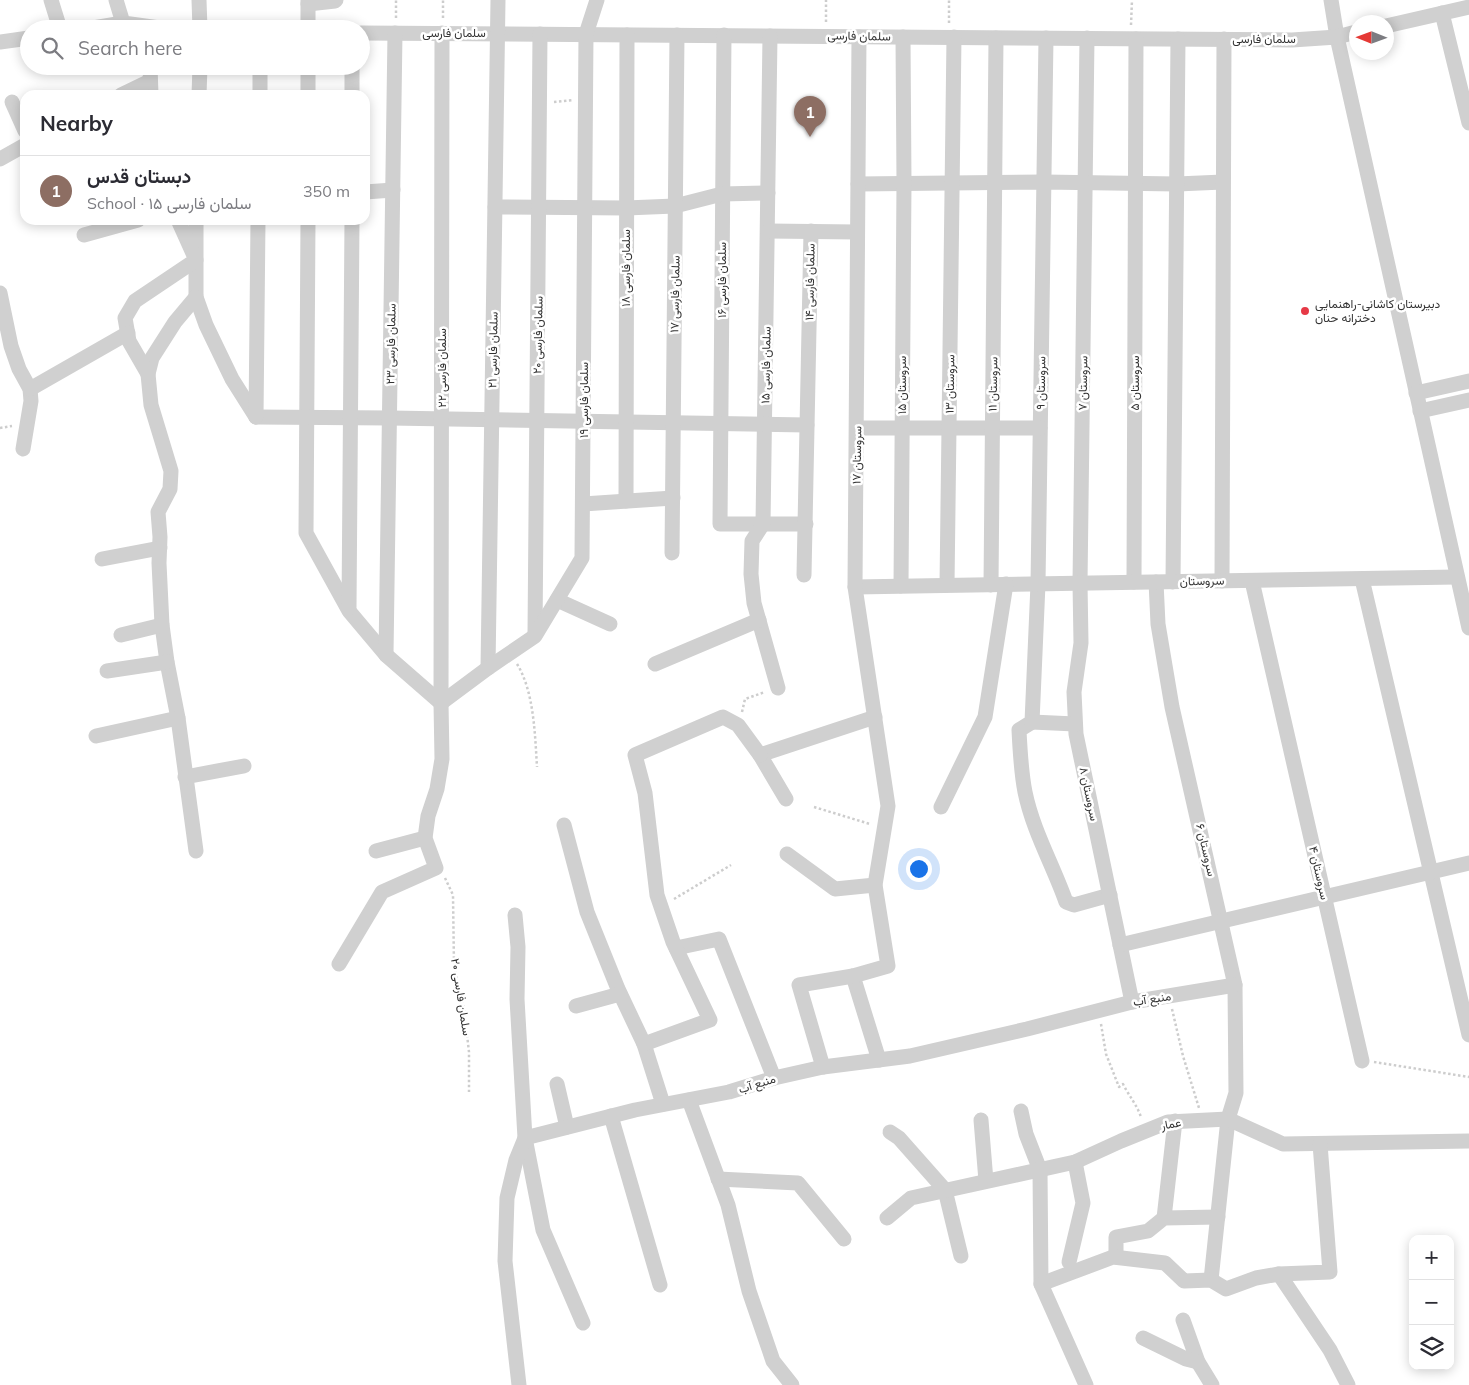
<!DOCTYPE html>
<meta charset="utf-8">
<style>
:root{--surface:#fff;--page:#f2f2f3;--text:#2b2b33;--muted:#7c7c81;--line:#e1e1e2;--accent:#db2777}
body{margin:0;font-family:Mulish,Vazirmatn,sans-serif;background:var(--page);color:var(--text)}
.controls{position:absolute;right:15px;bottom:15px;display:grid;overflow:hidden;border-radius:10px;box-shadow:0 2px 12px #0003}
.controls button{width:45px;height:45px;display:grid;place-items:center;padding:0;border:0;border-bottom:1px solid var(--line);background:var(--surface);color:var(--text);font:25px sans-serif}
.compass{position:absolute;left:1349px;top:15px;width:45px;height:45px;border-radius:50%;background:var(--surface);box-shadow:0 2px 12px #0003;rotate:271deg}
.you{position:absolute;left:918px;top:868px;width:18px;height:18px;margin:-12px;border:4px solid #fff;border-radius:50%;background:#1a73e8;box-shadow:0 0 0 8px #1a73e833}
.badge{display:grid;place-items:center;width:32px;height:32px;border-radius:50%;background:var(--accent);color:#fff;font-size:16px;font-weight:700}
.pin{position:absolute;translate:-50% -41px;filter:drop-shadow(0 1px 2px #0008)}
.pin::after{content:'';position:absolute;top:26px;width:18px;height:15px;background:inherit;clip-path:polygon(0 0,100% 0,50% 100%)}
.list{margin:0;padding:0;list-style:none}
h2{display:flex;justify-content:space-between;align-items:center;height:65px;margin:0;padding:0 20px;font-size:21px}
h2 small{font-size:16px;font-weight:400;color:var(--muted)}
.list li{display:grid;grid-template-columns:32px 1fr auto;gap:15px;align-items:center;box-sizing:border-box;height:70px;padding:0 20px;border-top:1px solid var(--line)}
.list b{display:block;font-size:19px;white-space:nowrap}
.list p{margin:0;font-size:16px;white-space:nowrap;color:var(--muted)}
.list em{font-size:16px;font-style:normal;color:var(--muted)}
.icon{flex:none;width:28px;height:28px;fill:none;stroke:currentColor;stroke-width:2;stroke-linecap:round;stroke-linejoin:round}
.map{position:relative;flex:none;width:1469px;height:1385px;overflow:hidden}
.search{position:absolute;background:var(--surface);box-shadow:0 2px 12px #0003;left:20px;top:20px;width:350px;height:55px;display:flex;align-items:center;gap:12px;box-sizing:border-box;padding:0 18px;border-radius:28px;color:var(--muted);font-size:19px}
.panel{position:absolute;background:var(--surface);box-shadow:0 2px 12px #0003;left:20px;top:90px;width:350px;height:135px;border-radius:15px}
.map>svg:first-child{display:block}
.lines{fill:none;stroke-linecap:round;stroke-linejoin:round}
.path{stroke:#cdcdcd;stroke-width:2.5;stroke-dasharray:2.5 2.5;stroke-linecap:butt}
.minor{stroke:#d0d0d0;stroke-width:15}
.poi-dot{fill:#e63946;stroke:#fff;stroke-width:2}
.labels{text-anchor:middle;stroke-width:5;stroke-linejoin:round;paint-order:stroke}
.street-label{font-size:12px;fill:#333;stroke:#fff}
.poi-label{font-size:12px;fill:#333;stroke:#fff;text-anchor:start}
</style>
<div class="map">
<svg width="1469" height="1385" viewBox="0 0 1469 1385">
<rect width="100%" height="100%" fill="#fff"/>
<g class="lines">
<g class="path">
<path d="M396,18V0"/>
<path d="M443,18V0"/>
<path d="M826,22V0"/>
<path d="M949,23V0"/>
<path d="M1131,25L1132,0"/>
<path d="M554,102L573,100"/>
<path d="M0,428L12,426"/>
<path d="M517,664C534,691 535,735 537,767"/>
<path d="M742,712L745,699L765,692"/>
<path d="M814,807L870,824"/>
<path d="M445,878L453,895L454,966L464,1009L469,1052V1092"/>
<path d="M674,899L731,865"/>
<path d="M1172,1009L1183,1056L1199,1108"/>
<path d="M1101,1024L1106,1054L1119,1087L1123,1084C1129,1096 1137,1105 1141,1117"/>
<path d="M1374,1062L1469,1077"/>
</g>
<g class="minor">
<path d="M51,0L60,29"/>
<path d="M116,0L123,23L167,29"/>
<path d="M199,0L200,29"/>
<path d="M1331,0L1337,37L1469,628"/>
<path d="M308,4L335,1L336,0"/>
<path d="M1442,13L1469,123"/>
<path d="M1386,26L1469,7"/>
<path d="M87,29L123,23"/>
<path d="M308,29V0"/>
<path d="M361,33L1292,40L1337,37L1356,32"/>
<path d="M724,35L720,524H806"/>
<path d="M770,36L763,524L752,541L751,574L754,603L778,688"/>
<path d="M1046,38L1038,584L1032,722L1019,730C1020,751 1021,772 1025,792C1033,831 1053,865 1066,902L1074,905L1110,895"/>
<path d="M1087,38L1080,583L1081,643L1074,692L1076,734L1132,1002"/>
<path d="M0,42L29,38"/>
<path d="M150,66L151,95"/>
<path d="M352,66V95"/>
<path d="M121,95L150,81"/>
<path d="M199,95L200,66"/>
<path d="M260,95V66"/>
<path d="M308,95V66"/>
<path d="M12,102L25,131"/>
<path d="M0,159L25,145"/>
<path d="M858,184L1044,182L1177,184L1223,182"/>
<path d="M365,192L393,190"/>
<path d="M495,207L626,208L675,206L722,194L768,193"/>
<path d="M196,220V297L206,325L232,379L256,417"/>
<path d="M308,220L306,533L349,611L386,655L441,703"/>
<path d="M768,231L857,232"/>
<path d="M84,235L138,220"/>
<path d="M0,293L11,346L19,369L30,389L31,401L23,449"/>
<path d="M196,297L175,322L152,358L148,374L151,405L171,471L170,489L158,512L160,537L159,563L162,625L167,662L178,718L196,851"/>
<path d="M148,374L129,341L125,318L135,301L196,260L178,220"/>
<path d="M30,389L128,333"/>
<path d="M1416,393L1469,381"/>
<path d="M1420,411L1469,400"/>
<path d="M256,417L390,418L807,425"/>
<path d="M256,417L258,220"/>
<path d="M857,428H1040"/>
<path d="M626,501L627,35"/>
<path d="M583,504L673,498"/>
<path d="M672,553L677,35"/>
<path d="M102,559L160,548"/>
<path d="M804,575L811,231"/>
<path d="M1362,579L1469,1035"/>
<path d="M1222,581L1224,39"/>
<path d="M1252,581L1362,1061"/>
<path d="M1134,582L1136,39"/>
<path d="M1156,582L1158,624L1172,707L1235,985L1236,1093L1228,1119L1211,1280"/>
<path d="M1173,582L1178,39"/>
<path d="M947,585L954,37"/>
<path d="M991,585L996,38"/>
<path d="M901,586L904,183L903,37"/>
<path d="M855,587L1457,577"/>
<path d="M557,600L610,624"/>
<path d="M349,608L352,220"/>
<path d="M121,635L162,625"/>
<path d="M535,635L540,34"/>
<path d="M386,655L395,33"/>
<path d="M655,664L759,620"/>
<path d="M488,668L498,0"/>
<path d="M107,671L167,662"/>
<path d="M441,703L488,668L535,636L582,558L586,34L597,0"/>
<path d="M1032,722L1075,724"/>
<path d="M96,736L178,718"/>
<path d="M185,777L244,766"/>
<path d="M786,799L760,755L875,717"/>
<path d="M941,807L985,717L1006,584"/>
<path d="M564,825L587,912L618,989L644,1044L663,1104"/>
<path d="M376,851L425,838"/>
<path d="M787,854L835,889L875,885"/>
<path d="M515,915L518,947L517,999L525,1138L543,1230L583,1323"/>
<path d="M1120,945L1469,863"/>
<path d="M676,948L719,939L774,1078"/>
<path d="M339,964L382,892L436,868L425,838L428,816L437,789L442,759L441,703L442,33"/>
<path d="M853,976L879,1060"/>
<path d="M576,1006L620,994"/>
<path d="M644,1044L710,1020L673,942L657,895L645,793L635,755L723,717L738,725L760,755"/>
<path d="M823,1067L799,985L853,976L888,966L875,885L888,806L855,587L859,37"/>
<path d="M557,1084L567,1127"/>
<path d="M689,1100L728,1205L749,1291L773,1361L792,1385"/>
<path d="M1021,1111L1026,1134L1040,1170L1041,1284L1086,1385"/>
<path d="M611,1116L660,1285"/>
<path d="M981,1120L986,1181"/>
<path d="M890,1132L899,1138L945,1190L961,1256"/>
<path d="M718,1179L798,1183L844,1239"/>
<path d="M887,1218L911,1198L1075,1162L1121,1141L1168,1122L1228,1119L1283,1144L1469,1141"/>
<path d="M1164,1218L1175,1121"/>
<path d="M1116,1257V1237L1148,1231L1164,1218L1218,1217"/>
<path d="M1069,1262L1083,1203L1075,1162"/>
<path d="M1279,1274L1330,1350L1348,1385"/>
<path d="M1041,1284L1113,1257L1165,1263L1184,1281L1211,1280L1226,1289L1256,1278L1279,1274L1330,1272L1320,1144"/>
<path d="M1183,1320L1198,1362L1212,1385"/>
<path d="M1143,1338L1186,1359L1198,1362"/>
<path d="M519,1385L505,1261L507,1198L516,1160L525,1138L635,1110L729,1092L774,1078L823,1067L910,1056L1027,1029L1132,1002L1235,985"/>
</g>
</g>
<circle class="poi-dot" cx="1305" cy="311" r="5"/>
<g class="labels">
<g class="street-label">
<text x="454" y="37">سلمان فارسی</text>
<text transform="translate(859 36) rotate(1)" y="4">سلمان فارسی</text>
<text x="1264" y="43">سلمان فارسی</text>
<text transform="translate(626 268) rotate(-90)" y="4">سلمان فارسی ۱۸</text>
<text transform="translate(722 280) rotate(-90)" y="4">سلمان فارسی ۱۶</text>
<text transform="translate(810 282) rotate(-89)" y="4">سلمان فارسی ۱۴</text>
<text transform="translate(675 294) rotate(-89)" y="4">سلمان فارسی ۱۷</text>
<text transform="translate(538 335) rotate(-89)" y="4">سلمان فارسی ۲۰</text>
<text transform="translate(391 344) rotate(-89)" y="4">سلمان فارسی ۲۳</text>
<text transform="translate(493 350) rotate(-89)" y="4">سلمان فارسی ۲۱</text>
<text transform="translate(766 365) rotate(-89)" y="4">سلمان فارسی ۱۵</text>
<text transform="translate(442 368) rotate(-90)" y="4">سلمان فارسی ۲۲</text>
<text transform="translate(1041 383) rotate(-89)" y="4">سروستان ۹</text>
<text transform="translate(1083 383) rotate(-89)" y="4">سروستان ۷</text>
<text transform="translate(1135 383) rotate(-90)" y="4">سروستان ۵</text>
<text transform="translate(950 384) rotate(-89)" y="4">سروستان ۱۳</text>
<text transform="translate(993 384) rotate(-89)" y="4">سروستان ۱۱</text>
<text transform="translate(902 385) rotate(-90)" y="4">سروستان ۱۵</text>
<text transform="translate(584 400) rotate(-90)" y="4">سلمان فارسی ۱۹</text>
<text transform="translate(857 455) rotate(-89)" y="4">سروستان ۱۷</text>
<text transform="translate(1202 581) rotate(-1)" y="4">سروستان</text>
<text transform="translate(1089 794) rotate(78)" y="4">سروستان ۸</text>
<text transform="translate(1206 850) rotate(77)" y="4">سروستان ۶</text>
<text transform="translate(1319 873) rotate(77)" y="4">سروستان ۴</text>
<text transform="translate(461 997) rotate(81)" y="4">سلمان فارسی ۲۰</text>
<text transform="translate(1152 999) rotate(-9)" y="4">منبع آب</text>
<text transform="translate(757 1084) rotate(-17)" y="4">منبع آب</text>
<text transform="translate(1171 1124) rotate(-10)" y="4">عمار</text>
</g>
<g class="poi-label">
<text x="1315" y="308">دبیرستان کاشانی-راهنمایی<tspan x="1315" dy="14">دخترانه حنان</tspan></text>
</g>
</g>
</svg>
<div class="controls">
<button>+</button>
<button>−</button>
<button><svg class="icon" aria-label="layers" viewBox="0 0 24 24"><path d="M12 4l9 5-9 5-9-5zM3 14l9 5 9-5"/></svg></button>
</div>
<svg class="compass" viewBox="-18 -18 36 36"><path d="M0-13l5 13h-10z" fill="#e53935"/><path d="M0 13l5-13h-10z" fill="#7c7c81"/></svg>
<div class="you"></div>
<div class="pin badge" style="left:810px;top:137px;background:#8d6e63">1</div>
<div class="search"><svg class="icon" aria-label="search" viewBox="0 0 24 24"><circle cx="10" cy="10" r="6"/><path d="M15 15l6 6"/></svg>Search here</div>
<section class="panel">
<h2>Nearby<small></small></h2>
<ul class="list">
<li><span class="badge" style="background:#8d6e63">1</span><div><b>دبستان قدس</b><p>School · سلمان فارسی ۱۵</p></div><em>350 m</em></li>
</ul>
</section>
</div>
